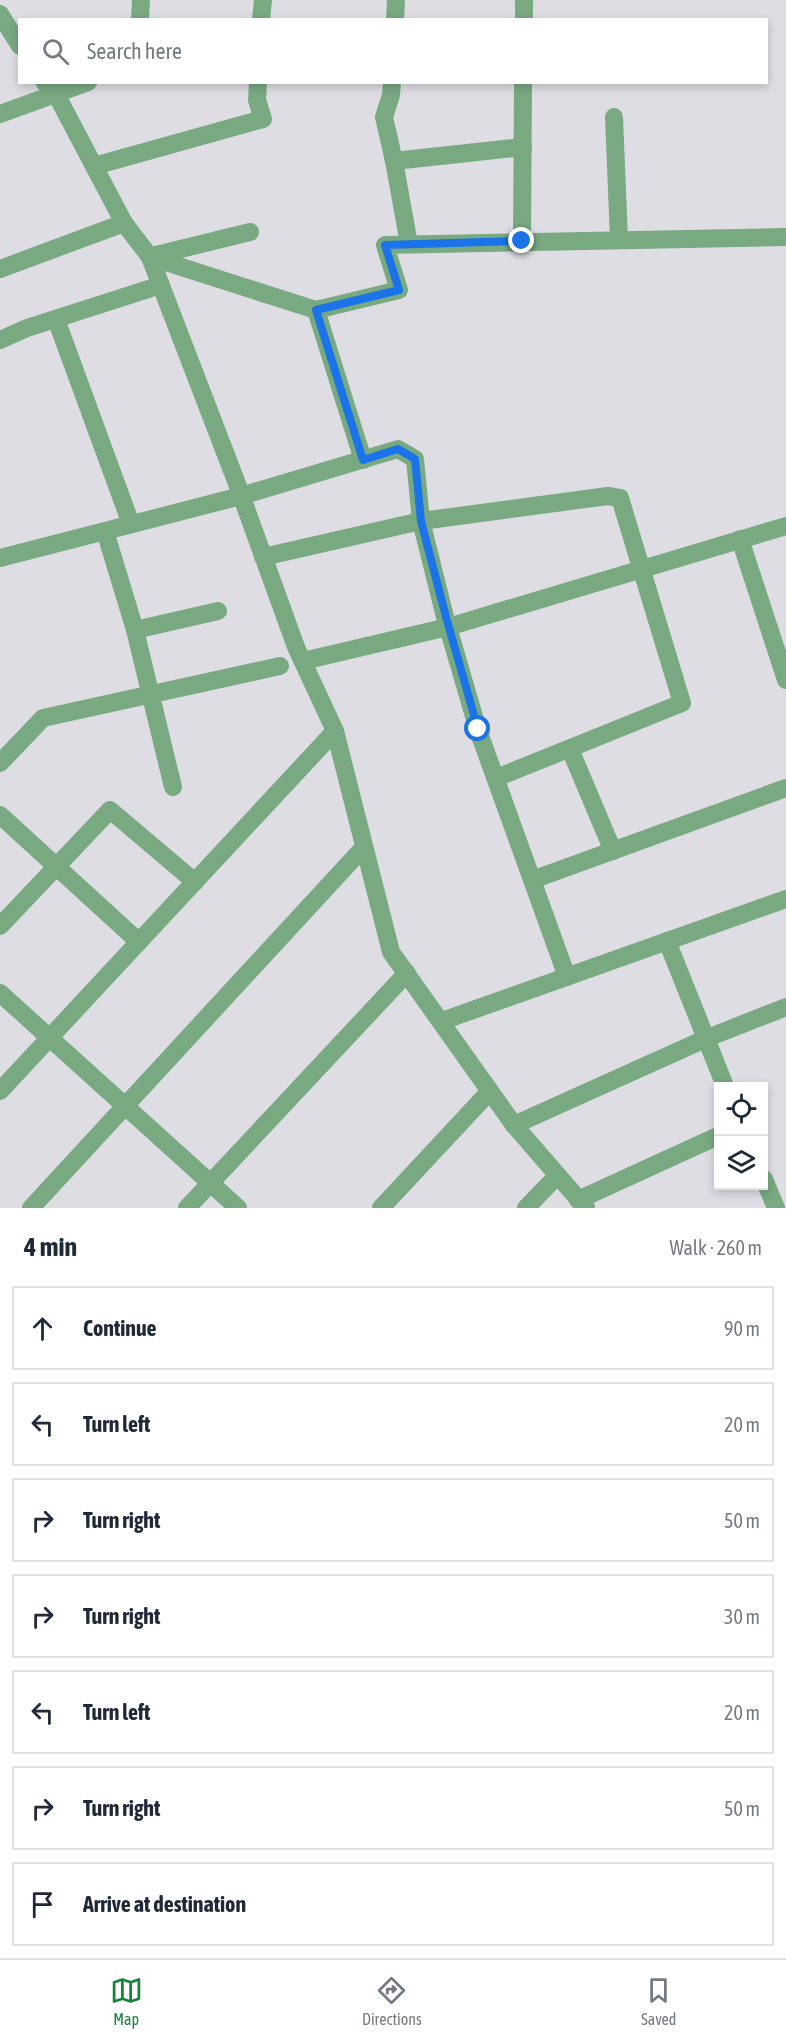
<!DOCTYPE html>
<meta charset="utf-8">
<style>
:root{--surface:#fff;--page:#f6f6f7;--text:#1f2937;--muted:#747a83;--line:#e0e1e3;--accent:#16853c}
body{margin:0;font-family:"Asap Condensed",sans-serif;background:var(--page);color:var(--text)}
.controls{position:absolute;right:18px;bottom:18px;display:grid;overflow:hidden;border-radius:0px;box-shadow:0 3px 9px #0003}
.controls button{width:54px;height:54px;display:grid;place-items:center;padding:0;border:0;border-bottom:2px solid var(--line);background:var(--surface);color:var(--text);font:30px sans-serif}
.stop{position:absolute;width:18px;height:18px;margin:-14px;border:4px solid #1a73e8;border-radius:50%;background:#fff}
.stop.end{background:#1a73e8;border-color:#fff;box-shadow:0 2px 6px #0008}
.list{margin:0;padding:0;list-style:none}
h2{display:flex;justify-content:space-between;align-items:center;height:78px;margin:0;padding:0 24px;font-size:26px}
h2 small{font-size:20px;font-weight:400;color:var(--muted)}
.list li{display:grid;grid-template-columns:39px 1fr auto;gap:18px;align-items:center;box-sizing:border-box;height:84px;margin:0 12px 12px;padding:0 12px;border:2px solid var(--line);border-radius:0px}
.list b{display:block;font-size:22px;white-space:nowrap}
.list em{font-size:20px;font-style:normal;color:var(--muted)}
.icon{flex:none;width:33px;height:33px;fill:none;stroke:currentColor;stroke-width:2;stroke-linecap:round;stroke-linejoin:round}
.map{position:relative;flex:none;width:786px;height:1208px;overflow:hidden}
.search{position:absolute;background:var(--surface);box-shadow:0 3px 9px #0003;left:18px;right:18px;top:18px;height:66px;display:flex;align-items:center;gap:15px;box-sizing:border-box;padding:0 21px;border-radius:0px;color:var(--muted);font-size:22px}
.sheet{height:750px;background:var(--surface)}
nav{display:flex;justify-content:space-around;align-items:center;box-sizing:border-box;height:84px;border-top:2px solid var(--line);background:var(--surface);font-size:16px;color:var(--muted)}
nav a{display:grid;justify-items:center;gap:3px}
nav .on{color:var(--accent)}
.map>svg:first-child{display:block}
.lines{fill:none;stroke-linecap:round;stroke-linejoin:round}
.minor{stroke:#78a981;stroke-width:18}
.route{stroke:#1a73e8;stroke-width:8}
</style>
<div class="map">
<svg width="786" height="1208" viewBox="0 0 786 1208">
<rect width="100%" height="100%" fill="#dfdde4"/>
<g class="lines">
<g class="minor">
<path d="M0,14L20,46"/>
<path d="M140,20L141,0"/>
<path d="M261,20L263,0"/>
<path d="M395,20L396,0"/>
<path d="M524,20V0"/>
<path d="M44,82L56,94L124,223L150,257L236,481L296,647L335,731L391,952L514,1125L586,1208"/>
<path d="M392,82L391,95L384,117L394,161L409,244"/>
<path d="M0,114L88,82"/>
<path d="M614,117L619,240"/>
<path d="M394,161L523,147"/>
<path d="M94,166L263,119L257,100L258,82"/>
<path d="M522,241L523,82"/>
<path d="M152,256L250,232"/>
<path d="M150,257L316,310L363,460"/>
<path d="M0,269L124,223"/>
<path d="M316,310L399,290L385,245L786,237"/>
<path d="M56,319L131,524"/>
<path d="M0,340L27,328L161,285"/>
<path d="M105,531L135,630L173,787"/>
<path d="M740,539L786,680"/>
<path d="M263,557L421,521L608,496L620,498L682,703L496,778"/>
<path d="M0,558L241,496L398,449L415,459L421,521L445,617L478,730L567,977"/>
<path d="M135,630L218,611"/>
<path d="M303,661L448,627L786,526"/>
<path d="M570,749L613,851"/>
<path d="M0,763L43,718L280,666"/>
<path d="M0,815L139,942"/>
<path d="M532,880L786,788"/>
<path d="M0,926L110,810L195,882"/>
<path d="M667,941L725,1086"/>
<path d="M0,993L238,1208"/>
<path d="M442,1021L786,899"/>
<path d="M0,1091L335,731"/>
<path d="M514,1125L705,1039L786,1007"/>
<path d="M764,1179L776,1208"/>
<path d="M578,1200L718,1136"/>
<path d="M31,1208L364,847"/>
<path d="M187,1208L407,973"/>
<path d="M381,1208L490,1091"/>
<path d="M526,1208L557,1176"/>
</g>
</g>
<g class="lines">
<path class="route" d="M478,729L446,617L421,521L415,459L398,449L363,460L316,310L399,290L385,245L522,241"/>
</g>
</svg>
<div class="controls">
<button><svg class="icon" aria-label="locate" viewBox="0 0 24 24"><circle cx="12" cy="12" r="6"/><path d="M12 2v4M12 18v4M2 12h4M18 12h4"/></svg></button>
<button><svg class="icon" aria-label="layers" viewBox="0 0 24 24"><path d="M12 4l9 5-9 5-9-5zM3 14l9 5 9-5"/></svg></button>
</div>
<div class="stop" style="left:478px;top:729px"></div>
<div class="stop end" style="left:522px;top:241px"></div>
<div class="search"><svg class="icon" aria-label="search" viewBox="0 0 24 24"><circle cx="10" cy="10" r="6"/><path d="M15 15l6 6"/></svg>Search here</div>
</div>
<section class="sheet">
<h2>4 min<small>Walk · 260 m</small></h2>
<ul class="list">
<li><svg class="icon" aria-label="ahead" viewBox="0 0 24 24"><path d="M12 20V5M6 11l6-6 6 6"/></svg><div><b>Continue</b></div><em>90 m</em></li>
<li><svg class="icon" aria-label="left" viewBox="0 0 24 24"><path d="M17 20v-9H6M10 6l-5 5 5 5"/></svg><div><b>Turn left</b></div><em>20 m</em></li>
<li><svg class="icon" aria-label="right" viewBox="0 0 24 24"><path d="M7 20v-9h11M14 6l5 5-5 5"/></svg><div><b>Turn right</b></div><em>50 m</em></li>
<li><svg class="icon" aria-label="right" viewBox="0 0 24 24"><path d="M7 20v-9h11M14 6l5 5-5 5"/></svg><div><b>Turn right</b></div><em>30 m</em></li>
<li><svg class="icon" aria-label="left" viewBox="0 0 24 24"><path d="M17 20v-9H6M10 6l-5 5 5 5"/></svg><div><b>Turn left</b></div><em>20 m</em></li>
<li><svg class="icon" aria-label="right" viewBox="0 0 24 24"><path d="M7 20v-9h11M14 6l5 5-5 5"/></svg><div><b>Turn right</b></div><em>50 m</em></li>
<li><svg class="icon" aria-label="arrive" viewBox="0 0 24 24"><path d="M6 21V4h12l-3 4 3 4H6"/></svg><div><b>Arrive at destination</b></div></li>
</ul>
</section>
<nav>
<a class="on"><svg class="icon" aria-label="map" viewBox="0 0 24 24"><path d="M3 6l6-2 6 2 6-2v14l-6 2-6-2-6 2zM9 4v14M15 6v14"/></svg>Map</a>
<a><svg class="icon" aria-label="directions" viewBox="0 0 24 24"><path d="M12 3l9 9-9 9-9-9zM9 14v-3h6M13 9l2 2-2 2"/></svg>Directions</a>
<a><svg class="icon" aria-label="saved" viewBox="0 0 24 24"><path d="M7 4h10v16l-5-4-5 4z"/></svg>Saved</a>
</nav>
